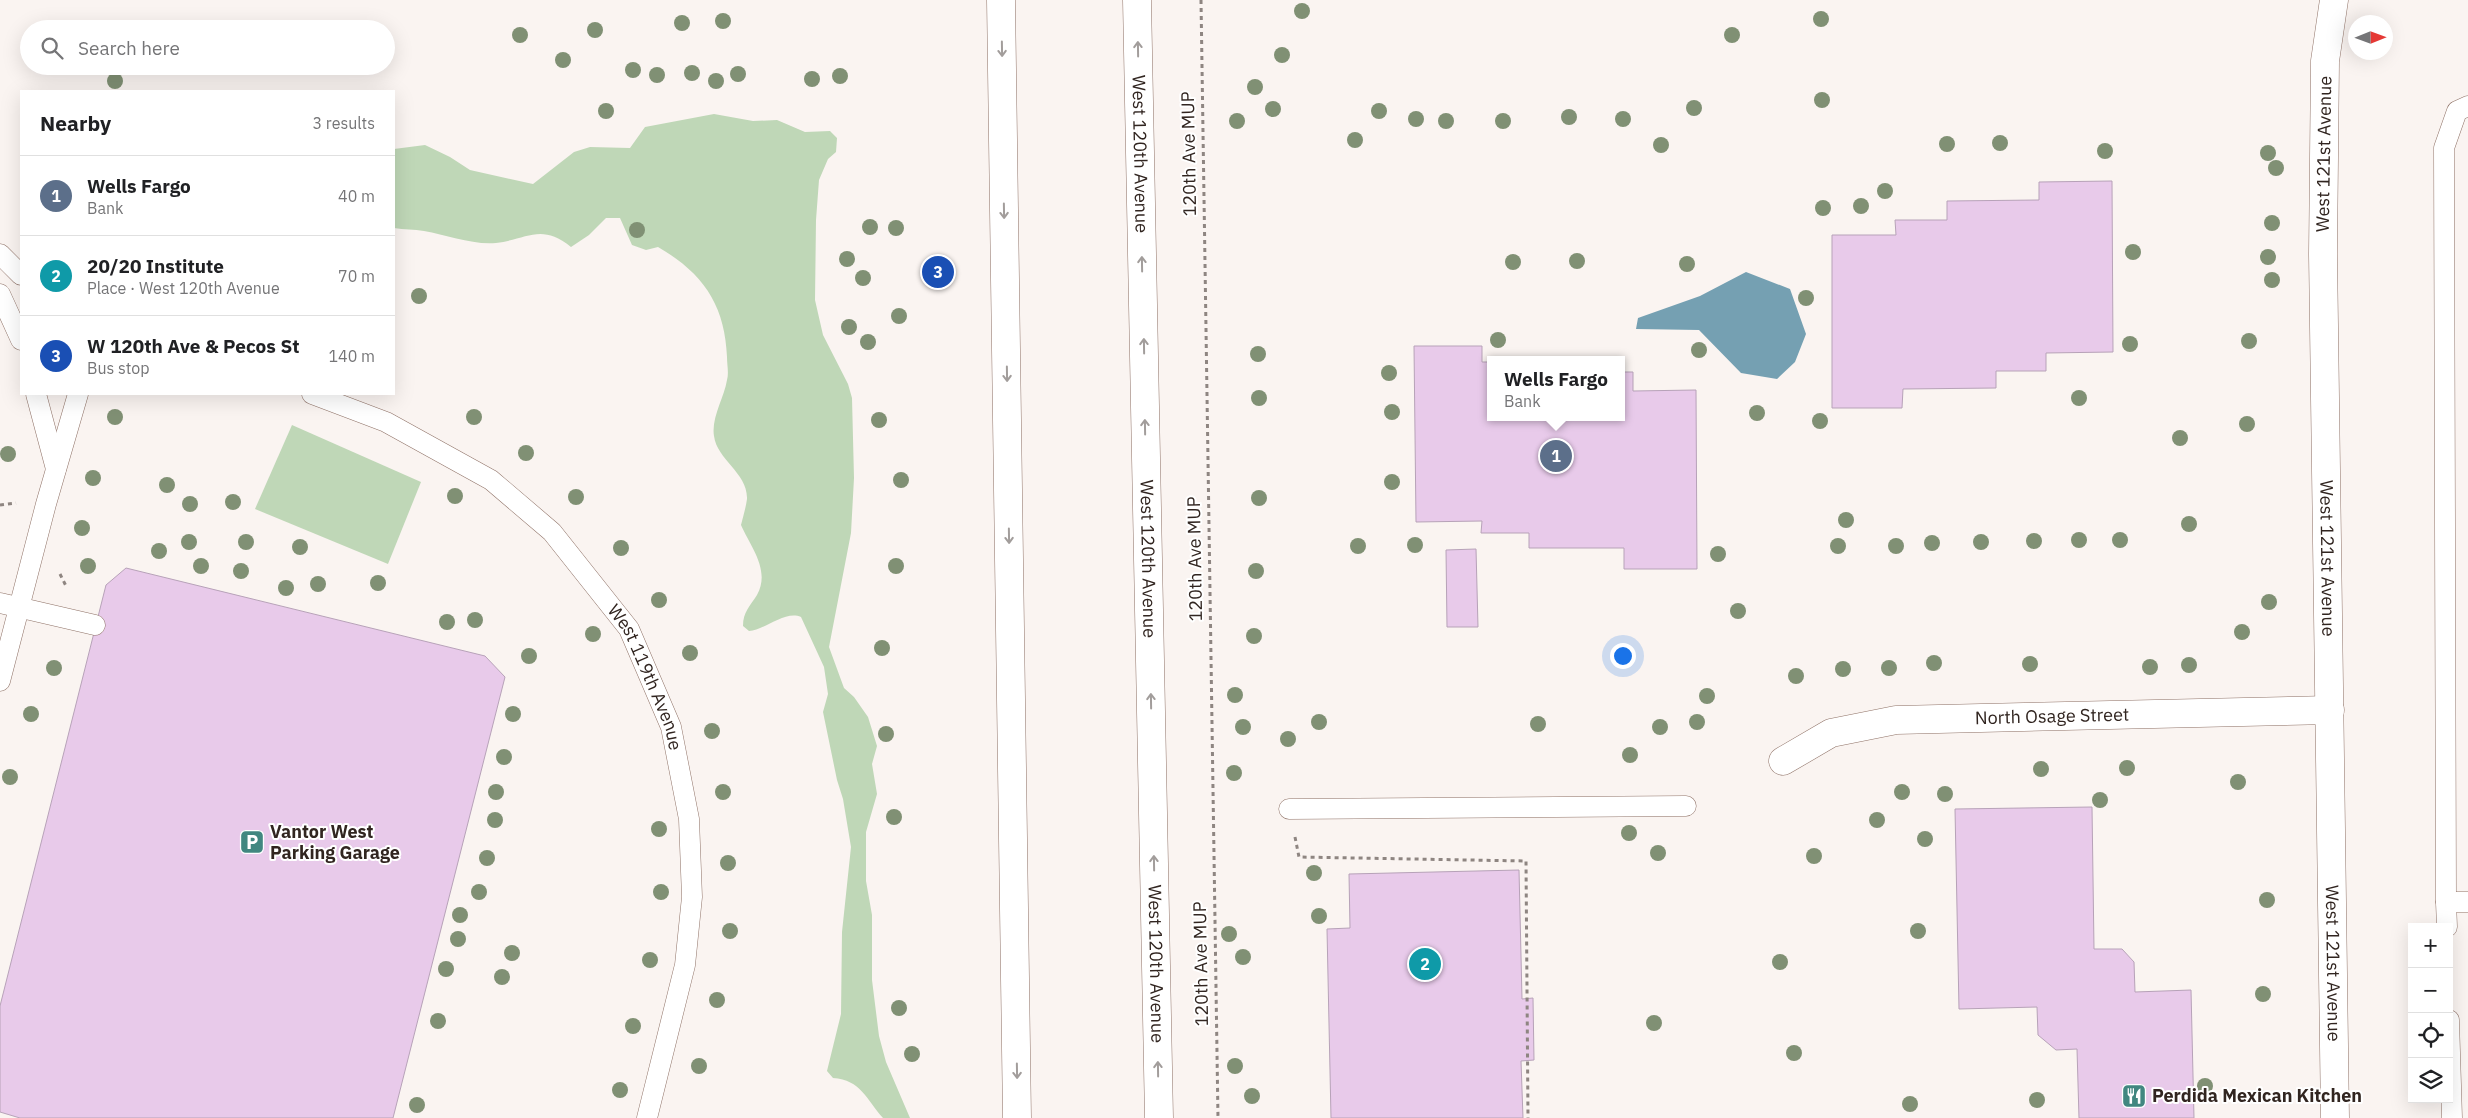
<!DOCTYPE html>
<meta charset="utf-8">
<style>
:root{--surface:#fff;--page:#f2f2f2;--text:#202124;--muted:#757577;--line:#e0e0e0;--accent:#418780}
body{margin:0;font-family:"IBM Plex Sans",sans-serif;background:var(--page);color:var(--text)}
.controls{position:absolute;right:15px;bottom:15px;display:grid;overflow:hidden;border-radius:0px;box-shadow:0 5px 20px #0002}
.controls button{width:45px;height:45px;display:grid;place-items:center;padding:0;border:0;border-bottom:1px solid var(--line);background:var(--surface);color:var(--text);font:25px sans-serif}
.compass{position:absolute;left:2348px;top:15px;width:45px;height:45px;border-radius:50%;background:var(--surface);box-shadow:0 5px 20px #0002;rotate:89deg}
.you{position:absolute;left:1622px;top:655px;width:18px;height:18px;margin:-12px;border:4px solid #fff;border-radius:50%;background:#1a73e8;box-shadow:0 0 0 8px #1a73e833}
.badge{display:grid;place-items:center;width:32px;height:32px;border-radius:50%;background:var(--accent);color:#fff;font-size:16px;font-weight:700}
.pin{position:absolute;translate:-50% -50%;border:2px solid #fff;box-shadow:0 1px 5px #0006}
.popup{position:absolute;left:1487px;top:356px;width:138px;height:65px;box-sizing:border-box;display:grid;place-content:center;border-radius:0px;background:var(--surface);filter:drop-shadow(0 1px 4px #0005);font-size:16px;white-space:nowrap;color:var(--muted)}
.popup b{font-size:19px;color:var(--text)}
.popup::after{content:'';position:absolute;left:50%;top:100%;margin-left:-10px;border:10px solid transparent;border-top-color:var(--surface)}
.list{margin:0;padding:0;list-style:none}
h2{display:flex;justify-content:space-between;align-items:center;height:65px;margin:0;padding:0 20px;font-size:21px}
h2 small{font-size:16px;font-weight:400;color:var(--muted)}
.list li{display:grid;grid-template-columns:32px 1fr auto;gap:15px;align-items:center;box-sizing:border-box;height:80px;padding:0 20px;border-top:1px solid var(--line)}
.list b{display:block;font-size:19px;white-space:nowrap}
.list p{margin:0;font-size:16px;white-space:nowrap;color:var(--muted)}
.list em{font-size:16px;font-style:normal;color:var(--muted)}
.icon{flex:none;width:28px;height:28px;fill:none;stroke:currentColor;stroke-width:2;stroke-linecap:round;stroke-linejoin:round}
.map{position:relative;flex:none;width:2468px;height:1118px;overflow:hidden}
.search{position:absolute;background:var(--surface);box-shadow:0 5px 20px #0002;left:20px;top:20px;width:375px;height:55px;display:flex;align-items:center;gap:12px;box-sizing:border-box;padding:0 18px;border-radius:28px;color:var(--muted);font-size:19px}
.panel{position:absolute;background:var(--surface);box-shadow:0 5px 20px #0002;left:20px;top:90px;width:375px;height:305px;border-radius:0px}
.map>svg:first-child{display:block}
.green{fill:#bfd7b7}
.water{fill:#75a0b2}
.building{fill:#e8caea;stroke:#b7a2b8}
.lines{fill:none;stroke-linecap:round;stroke-linejoin:round}
.service-casing{stroke:#8f7267;stroke-width:21}
.minor-casing{stroke:#8f7267;stroke-width:29}
.primary-casing{stroke:#8f7267;stroke-width:29}
.path{stroke:#8e8581;stroke-width:3;stroke-dasharray:4 4;stroke-linecap:butt}
.service{stroke:#fff;stroke-width:20}
.minor{stroke:#fff;stroke-width:28}
.primary{stroke:#fff;stroke-width:28}
.tree{fill:#809074}
.oneway{stroke:#a29d9b}
.labels{text-anchor:middle;stroke-width:4;stroke-linejoin:round;paint-order:stroke}
.street-label{font-size:18px;fill:#312520;stroke:#fff}
.poi-label{font-size:18px;font-weight:bold;fill:#312520;stroke:#fff;text-anchor:start}
</style>
<div class="map">
<svg width="2468" height="1118" viewBox="0 0 2468 1118">
<rect width="100%" height="100%" fill="#faf4f1"/>
<g class="green">
<path d="M714,114L753,121L777,120L805,132L830,131L837,138L836,152L828,159L819,180L816,220L815,300L823,335L848,384L852,398L854,478L851,533L829,647L844,688L854,697L868,717L877,746L872,764L877,794L866,832V881L872,915V980L879,1036L886,1062L910,1118H883C866,1099 861,1080 833,1078L827,1071L841,1014L842,932L851,847L843,799L837,780L823,712L828,694L824,667L801,617C785,610 765,630 749,631L743,626C743,612 750,606 757,595C771,570 750,546 741,525C743,517 746,507 747,499C748,473 717,460 714,436C711,418 724,398 727,380C729,373 727,365 727,357C725,305 703,273 658,247L646,250L632,245L620,218H606L589,235L571,247C541,223 528,239 496,243C472,245 447,235 424,231C414,229 404,230 394,228V149L425,145L450,157L470,170L533,184L574,152L590,147L630,148L645,127Z"/>
<path d="M292,425L421,482L388,564L255,509Z"/>
</g>
<path class="water" d="M1746,272L1790,289L1806,334L1795,362L1777,379L1741,373L1699,330L1636,329L1638,318L1700,296Z"/>
<g class="building">
<path d="M2112,181L2113,352L2046,353V371H1996V388L1903,389L1902,408H1832V235H1896L1895,220H1947V201L2039,200V182Z"/>
<path d="M1414,346H1482V362H1491V417H1621V372H1633V391L1696,390L1697,569H1624V548H1529V533H1481L1482,521L1416,522Z"/>
<path d="M1476,549L1478,627H1447L1446,550Z"/>
<path d="M126,568L485,656L505,677L393,1118H20L0,1112V1006L106,585Z"/>
<path d="M2092,807L2094,949H2122L2134,962L2135,992L2191,990L2194,1118H2079L2077,1049L2056,1050L2038,1035L2037,1007L1959,1009L1955,809Z"/>
<path d="M1519,870L1522,999L1533,998L1534,1060L1521,1061L1523,1118H1331L1327,929L1350,928L1349,874Z"/>
</g>
<g class="lines">
<defs>
<g id="service">
<path d="M0,254L21,275"/>
<path d="M0,294L21,340"/>
<path d="M36,394L56,469"/>
<path id="s1" d="M312,394L386,422L491,480L552,532L629,629L671,727L689,819L692,897L685,965L647,1118"/>
<path d="M0,603L95,625"/>
<path d="M0,681L46,504L78,394"/>
<path d="M1289,809L1686,806"/>
<path d="M2446,902L2444,148L2457,111L2468,106"/>
<path d="M2447,927L2446,902H2468"/>
<path d="M2449,1020L2452,1118"/>
</g>
<g id="minor">
<path id="s2" d="M2334,0L2325,61L2323,254L2335,1118"/>
<path id="s3" d="M1783,761L1831,733L1896,720L2330,710"/>
</g>
<g id="primary">
<path d="M1001,0L1017,1118"/>
<path id="s4" d="M1137,0L1159,1118"/>
</g>
</defs>
<use href="#service" class="service-casing"/>
<use href="#minor" class="minor-casing"/>
<use href="#primary" class="primary-casing"/>
<g class="path">
<path d="M1201,0L1218,1118"/>
<path d="M0,505L16,503"/>
<path d="M60,574L67,588"/>
<path d="M1295,837L1299,857L1526,861L1528,1118"/>
</g>
<use href="#service" class="service"/>
<use href="#minor" class="minor"/>
<use href="#primary" class="primary"/>
</g>
<g class="tree">
<circle cx="1302" cy="11" r="8"/>
<circle cx="1821" cy="19" r="8"/>
<circle cx="723" cy="21" r="8"/>
<circle cx="682" cy="23" r="8"/>
<circle cx="595" cy="30" r="8"/>
<circle cx="520" cy="35" r="8"/>
<circle cx="1732" cy="35" r="8"/>
<circle cx="1282" cy="55" r="8"/>
<circle cx="563" cy="60" r="8"/>
<circle cx="633" cy="70" r="8"/>
<circle cx="692" cy="73" r="8"/>
<circle cx="738" cy="74" r="8"/>
<circle cx="657" cy="75" r="8"/>
<circle cx="840" cy="76" r="8"/>
<circle cx="812" cy="79" r="8"/>
<circle cx="115" cy="81" r="8"/>
<circle cx="716" cy="81" r="8"/>
<circle cx="1255" cy="87" r="8"/>
<circle cx="1822" cy="100" r="8"/>
<circle cx="1694" cy="108" r="8"/>
<circle cx="1273" cy="109" r="8"/>
<circle cx="606" cy="111" r="8"/>
<circle cx="1379" cy="111" r="8"/>
<circle cx="1569" cy="117" r="8"/>
<circle cx="1416" cy="119" r="8"/>
<circle cx="1623" cy="119" r="8"/>
<circle cx="1237" cy="121" r="8"/>
<circle cx="1446" cy="121" r="8"/>
<circle cx="1503" cy="121" r="8"/>
<circle cx="1355" cy="140" r="8"/>
<circle cx="2000" cy="143" r="8"/>
<circle cx="1947" cy="144" r="8"/>
<circle cx="1661" cy="145" r="8"/>
<circle cx="2105" cy="151" r="8"/>
<circle cx="2268" cy="153" r="8"/>
<circle cx="2276" cy="168" r="8"/>
<circle cx="1885" cy="191" r="8"/>
<circle cx="1861" cy="206" r="8"/>
<circle cx="1823" cy="208" r="8"/>
<circle cx="2272" cy="223" r="8"/>
<circle cx="870" cy="227" r="8"/>
<circle cx="896" cy="228" r="8"/>
<circle cx="637" cy="230" r="8"/>
<circle cx="2133" cy="252" r="8"/>
<circle cx="2268" cy="257" r="8"/>
<circle cx="847" cy="259" r="8"/>
<circle cx="1577" cy="261" r="8"/>
<circle cx="1513" cy="262" r="8"/>
<circle cx="1687" cy="264" r="8"/>
<circle cx="863" cy="278" r="8"/>
<circle cx="2272" cy="280" r="8"/>
<circle cx="419" cy="296" r="8"/>
<circle cx="1806" cy="298" r="8"/>
<circle cx="899" cy="316" r="8"/>
<circle cx="849" cy="327" r="8"/>
<circle cx="1498" cy="340" r="8"/>
<circle cx="2249" cy="341" r="8"/>
<circle cx="868" cy="342" r="8"/>
<circle cx="2130" cy="344" r="8"/>
<circle cx="1699" cy="350" r="8"/>
<circle cx="1258" cy="354" r="8"/>
<circle cx="1389" cy="373" r="8"/>
<circle cx="1259" cy="398" r="8"/>
<circle cx="2079" cy="398" r="8"/>
<circle cx="1392" cy="412" r="8"/>
<circle cx="1757" cy="413" r="8"/>
<circle cx="115" cy="417" r="8"/>
<circle cx="474" cy="417" r="8"/>
<circle cx="879" cy="420" r="8"/>
<circle cx="1820" cy="421" r="8"/>
<circle cx="2247" cy="424" r="8"/>
<circle cx="2180" cy="438" r="8"/>
<circle cx="526" cy="453" r="8"/>
<circle cx="8" cy="454" r="8"/>
<circle cx="93" cy="478" r="8"/>
<circle cx="901" cy="480" r="8"/>
<circle cx="1392" cy="482" r="8"/>
<circle cx="167" cy="485" r="8"/>
<circle cx="455" cy="496" r="8"/>
<circle cx="576" cy="497" r="8"/>
<circle cx="1259" cy="498" r="8"/>
<circle cx="233" cy="502" r="8"/>
<circle cx="190" cy="504" r="8"/>
<circle cx="1846" cy="520" r="8"/>
<circle cx="2189" cy="524" r="8"/>
<circle cx="82" cy="528" r="8"/>
<circle cx="2079" cy="540" r="8"/>
<circle cx="2120" cy="540" r="8"/>
<circle cx="2034" cy="541" r="8"/>
<circle cx="189" cy="542" r="8"/>
<circle cx="246" cy="542" r="8"/>
<circle cx="1981" cy="542" r="8"/>
<circle cx="1932" cy="543" r="8"/>
<circle cx="1415" cy="545" r="8"/>
<circle cx="1358" cy="546" r="8"/>
<circle cx="1838" cy="546" r="8"/>
<circle cx="1896" cy="546" r="8"/>
<circle cx="300" cy="547" r="8"/>
<circle cx="621" cy="548" r="8"/>
<circle cx="159" cy="551" r="8"/>
<circle cx="1718" cy="554" r="8"/>
<circle cx="88" cy="566" r="8"/>
<circle cx="201" cy="566" r="8"/>
<circle cx="896" cy="566" r="8"/>
<circle cx="241" cy="571" r="8"/>
<circle cx="1256" cy="571" r="8"/>
<circle cx="378" cy="583" r="8"/>
<circle cx="318" cy="584" r="8"/>
<circle cx="286" cy="588" r="8"/>
<circle cx="659" cy="600" r="8"/>
<circle cx="2269" cy="602" r="8"/>
<circle cx="1738" cy="611" r="8"/>
<circle cx="475" cy="620" r="8"/>
<circle cx="447" cy="622" r="8"/>
<circle cx="2242" cy="632" r="8"/>
<circle cx="593" cy="634" r="8"/>
<circle cx="1254" cy="636" r="8"/>
<circle cx="882" cy="648" r="8"/>
<circle cx="690" cy="653" r="8"/>
<circle cx="529" cy="656" r="8"/>
<circle cx="1934" cy="663" r="8"/>
<circle cx="2030" cy="664" r="8"/>
<circle cx="2189" cy="665" r="8"/>
<circle cx="2150" cy="667" r="8"/>
<circle cx="54" cy="668" r="8"/>
<circle cx="1889" cy="668" r="8"/>
<circle cx="1843" cy="669" r="8"/>
<circle cx="1796" cy="676" r="8"/>
<circle cx="1235" cy="695" r="8"/>
<circle cx="1707" cy="696" r="8"/>
<circle cx="31" cy="714" r="8"/>
<circle cx="513" cy="714" r="8"/>
<circle cx="1319" cy="722" r="8"/>
<circle cx="1697" cy="722" r="8"/>
<circle cx="1538" cy="724" r="8"/>
<circle cx="1243" cy="727" r="8"/>
<circle cx="1660" cy="727" r="8"/>
<circle cx="712" cy="731" r="8"/>
<circle cx="886" cy="734" r="8"/>
<circle cx="1288" cy="739" r="8"/>
<circle cx="1630" cy="755" r="8"/>
<circle cx="504" cy="757" r="8"/>
<circle cx="2127" cy="768" r="8"/>
<circle cx="2041" cy="769" r="8"/>
<circle cx="1234" cy="773" r="8"/>
<circle cx="10" cy="777" r="8"/>
<circle cx="2238" cy="782" r="8"/>
<circle cx="496" cy="792" r="8"/>
<circle cx="723" cy="792" r="8"/>
<circle cx="1902" cy="792" r="8"/>
<circle cx="1945" cy="794" r="8"/>
<circle cx="2100" cy="800" r="8"/>
<circle cx="894" cy="817" r="8"/>
<circle cx="495" cy="820" r="8"/>
<circle cx="1877" cy="820" r="8"/>
<circle cx="659" cy="829" r="8"/>
<circle cx="1629" cy="833" r="8"/>
<circle cx="1925" cy="839" r="8"/>
<circle cx="1658" cy="853" r="8"/>
<circle cx="1814" cy="856" r="8"/>
<circle cx="487" cy="858" r="8"/>
<circle cx="728" cy="863" r="8"/>
<circle cx="1314" cy="873" r="8"/>
<circle cx="479" cy="892" r="8"/>
<circle cx="661" cy="892" r="8"/>
<circle cx="2267" cy="900" r="8"/>
<circle cx="460" cy="915" r="8"/>
<circle cx="1319" cy="916" r="8"/>
<circle cx="730" cy="931" r="8"/>
<circle cx="1918" cy="931" r="8"/>
<circle cx="1229" cy="934" r="8"/>
<circle cx="458" cy="939" r="8"/>
<circle cx="512" cy="953" r="8"/>
<circle cx="1243" cy="957" r="8"/>
<circle cx="650" cy="960" r="8"/>
<circle cx="1780" cy="962" r="8"/>
<circle cx="446" cy="969" r="8"/>
<circle cx="502" cy="977" r="8"/>
<circle cx="2263" cy="994" r="8"/>
<circle cx="717" cy="1000" r="8"/>
<circle cx="899" cy="1008" r="8"/>
<circle cx="438" cy="1021" r="8"/>
<circle cx="1654" cy="1023" r="8"/>
<circle cx="633" cy="1026" r="8"/>
<circle cx="1794" cy="1053" r="8"/>
<circle cx="912" cy="1054" r="8"/>
<circle cx="699" cy="1066" r="8"/>
<circle cx="1235" cy="1066" r="8"/>
<circle cx="2205" cy="1086" r="8"/>
<circle cx="620" cy="1090" r="8"/>
<circle cx="1252" cy="1096" r="8"/>
<circle cx="2037" cy="1100" r="8"/>
<circle cx="1910" cy="1104" r="8"/>
<circle cx="417" cy="1105" r="8"/>
</g>
<defs><path id="oneway-shaft" d="M-6 0H5M1.5-3L5.5 0L1.5 3" fill="none" stroke-width="1.6" stroke-linecap="round" stroke-linejoin="round" transform="scale(1.25)"/></defs>
<g class="oneway">
<use href="#oneway-shaft" transform="translate(1002 49) rotate(89)"/>
<use href="#oneway-shaft" transform="translate(1138 49) rotate(-91)"/>
<use href="#oneway-shaft" transform="translate(1004 211) rotate(89)"/>
<use href="#oneway-shaft" transform="translate(1142 264) rotate(-91)"/>
<use href="#oneway-shaft" transform="translate(1144 346) rotate(-91)"/>
<use href="#oneway-shaft" transform="translate(1007 374) rotate(89)"/>
<use href="#oneway-shaft" transform="translate(1145 427) rotate(-91)"/>
<use href="#oneway-shaft" transform="translate(1009 536) rotate(89)"/>
<use href="#oneway-shaft" transform="translate(1151 701) rotate(-91)"/>
<use href="#oneway-shaft" transform="translate(1154 863) rotate(-91)"/>
<use href="#oneway-shaft" transform="translate(1158 1069) rotate(-91)"/>
<use href="#oneway-shaft" transform="translate(1017 1071) rotate(89)"/>
</g>
<defs>
<symbol id="parking-square" viewBox="-11 -11 22 22"><rect x="-9" y="-9" width="18" height="18" rx="4" fill="#418780" stroke="#fff"/><path d="M-3.5-5.5H1a3.5 3.5 0 0 1 0 7H-1V5.5H-3.5ZM-1-3.4V-.6H.8a1.4 1.4 0 0 0 0-2.8Z" fill="#fff"/></symbol>
<symbol id="restaurant-square" viewBox="-11 -11 22 22"><rect x="-9" y="-9" width="18" height="18" rx="4" fill="#418780" stroke="#fff"/><path d="M-5-6h1v4h1v-4h1v4h1v-4h1v5L-1.5 .5V6h-2V.5L-5-1ZM5-6V6H3V1.5H1.5Q1.5-4 5-6Z" fill="#fff"/></symbol>
</defs>
<g fill-rule="evenodd">
<use href="#parking-square" x="238" y="828" width="28" height="28"/>
<use href="#restaurant-square" x="2120" y="1082" width="28" height="28"/>
</g>
<g class="labels">
<g class="street-label">
<text dy="6" stroke="none"><textPath href="#s4" startOffset="154">West 120th Avenue</textPath></text>
<text transform="translate(1189 154) rotate(-91)" y="6">120th Ave MUP</text>
<text transform="translate(2324 154) rotate(-89)" y="6">West 121st Avenue</text>
<text dy="6" stroke="none"><textPath href="#s4" startOffset="559">West 120th Avenue</textPath></text>
<text transform="translate(1195 559) rotate(-91)" y="6">120th Ave MUP</text>
<text dy="6" stroke="none"><textPath href="#s2" startOffset="559">West 121st Avenue</textPath></text>
<text dy="6" stroke="none"><textPath href="#s1" startOffset="454">West 119th Avenue</textPath></text>
<text dy="6" stroke="none"><textPath href="#s3" startOffset="278">North Osage Street</textPath></text>
<text dy="6" stroke="none"><textPath href="#s4" startOffset="964">West 120th Avenue</textPath></text>
<text transform="translate(1201 964) rotate(-91)" y="6">120th Ave MUP</text>
<text dy="6" stroke="none"><textPath href="#s2" startOffset="964">West 121st Avenue</textPath></text>
</g>
<g class="poi-label">
<text x="270" y="838">Vantor West<tspan x="270" dy="21">Parking Garage</tspan></text>
<text x="2152" y="1102">Perdida Mexican Kitchen</text>
</g>
</g>
</svg>
<div class="controls">
<button>+</button>
<button>−</button>
<button><svg class="icon" aria-label="locate" viewBox="0 0 24 24"><circle cx="12" cy="12" r="6"/><path d="M12 2v4M12 18v4M2 12h4M18 12h4"/></svg></button>
<button><svg class="icon" aria-label="layers" viewBox="0 0 24 24"><path d="M12 4l9 5-9 5-9-5zM3 14l9 5 9-5"/></svg></button>
</div>
<svg class="compass" viewBox="-18 -18 36 36"><path d="M0-13l5 13h-10z" fill="#e53935"/><path d="M0 13l5-13h-10z" fill="#757577"/></svg>
<div class="you"></div>
<div class="pin badge" style="left:1556px;top:456px;background:#5c6f8a">1</div>
<div class="popup"><b>Wells Fargo</b>Bank</div>
<div class="pin badge" style="left:1425px;top:964px;background:#0f9aa8">2</div>
<div class="pin badge" style="left:938px;top:272px;background:#1a4fb4">3</div>
<div class="search"><svg class="icon" aria-label="search" viewBox="0 0 24 24"><circle cx="10" cy="10" r="6"/><path d="M15 15l6 6"/></svg>Search here</div>
<section class="panel">
<h2>Nearby<small>3 results</small></h2>
<ul class="list">
<li><span class="badge" style="background:#5c6f8a">1</span><div><b>Wells Fargo</b><p>Bank</p></div><em>40 m</em></li>
<li><span class="badge" style="background:#0f9aa8">2</span><div><b>20/20 Institute</b><p>Place · West 120th Avenue</p></div><em>70 m</em></li>
<li><span class="badge" style="background:#1a4fb4">3</span><div><b>W 120th Ave &amp; Pecos St</b><p>Bus stop</p></div><em>140 m</em></li>
</ul>
</section>
</div>
